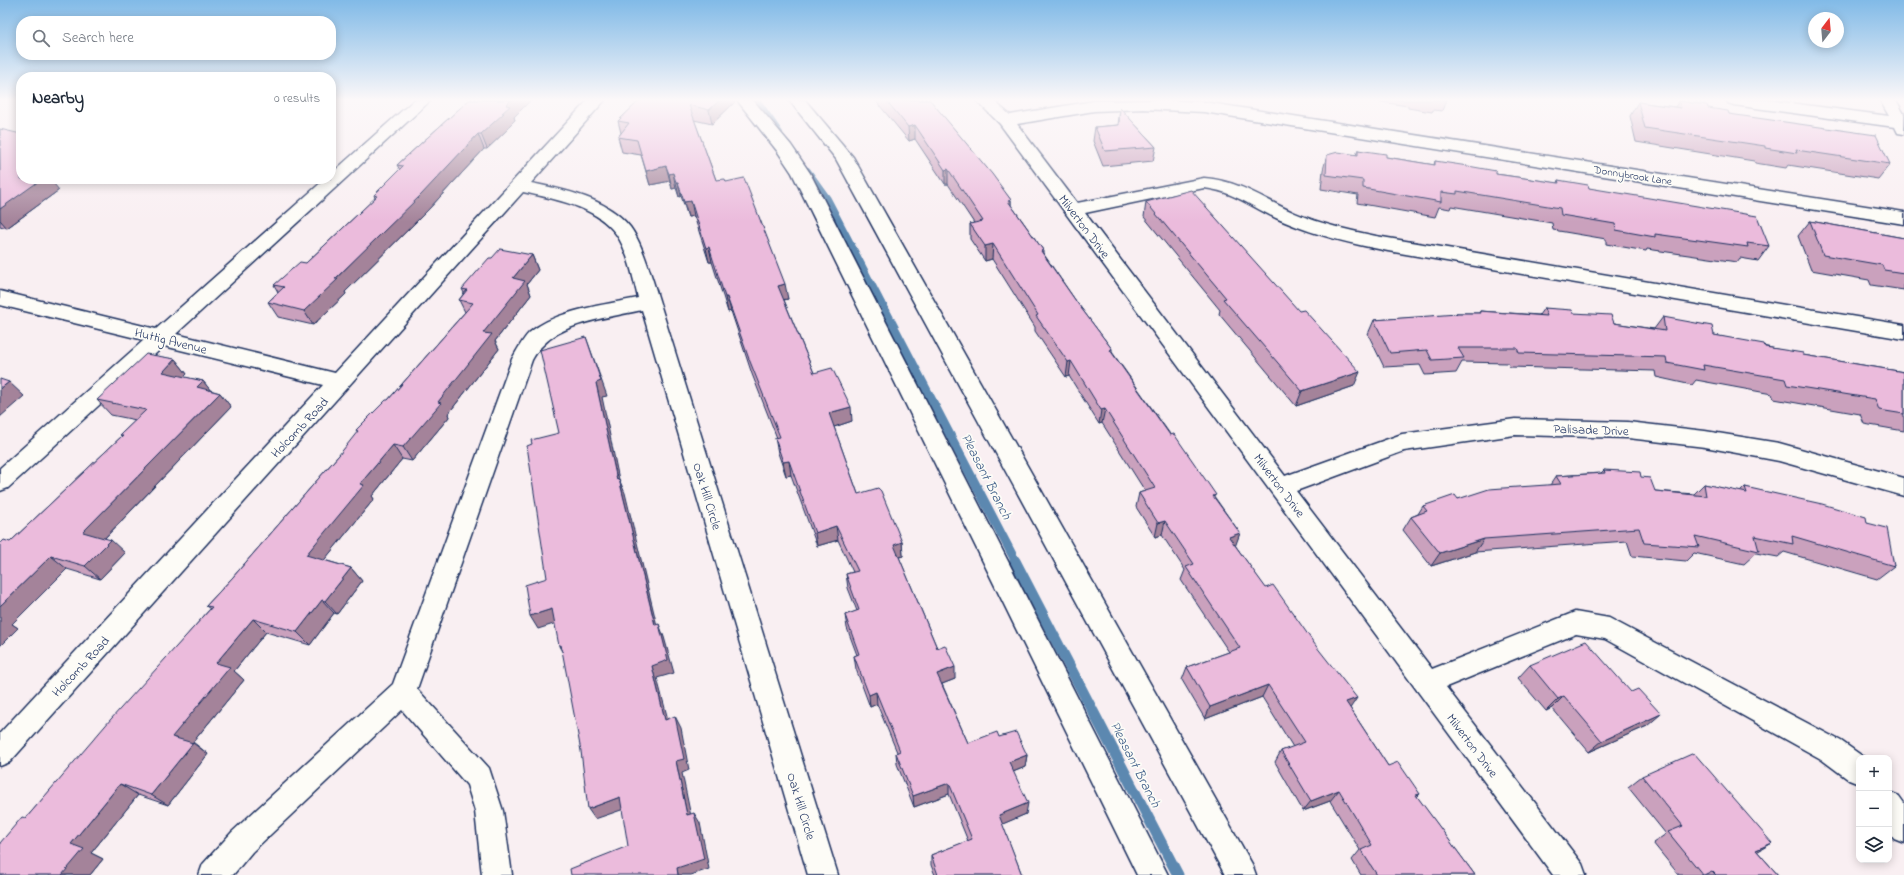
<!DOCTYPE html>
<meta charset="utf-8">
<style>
:root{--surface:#fff;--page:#f6f6f7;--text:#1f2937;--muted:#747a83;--line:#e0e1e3}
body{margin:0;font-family:"Indie Flower",sans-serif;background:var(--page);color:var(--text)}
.controls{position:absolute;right:12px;bottom:12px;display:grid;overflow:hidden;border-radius:8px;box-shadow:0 2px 10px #0003}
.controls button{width:36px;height:36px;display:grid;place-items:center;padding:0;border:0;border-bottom:1px solid var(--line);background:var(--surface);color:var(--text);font:20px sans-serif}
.compass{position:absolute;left:1808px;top:12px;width:36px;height:36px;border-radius:50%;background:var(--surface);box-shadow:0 2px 10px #0003;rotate:16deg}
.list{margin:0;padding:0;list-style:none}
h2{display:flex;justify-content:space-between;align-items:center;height:52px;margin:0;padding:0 16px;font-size:17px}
h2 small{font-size:13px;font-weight:400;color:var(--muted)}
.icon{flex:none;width:22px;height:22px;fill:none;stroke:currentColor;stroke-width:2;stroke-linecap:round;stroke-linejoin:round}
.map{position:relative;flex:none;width:1904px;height:875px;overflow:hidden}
.search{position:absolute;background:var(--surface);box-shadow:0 2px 10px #0003;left:16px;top:16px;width:320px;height:44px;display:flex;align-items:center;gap:10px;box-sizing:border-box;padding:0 14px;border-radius:16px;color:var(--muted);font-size:15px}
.panel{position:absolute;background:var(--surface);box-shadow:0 2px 10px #0003;left:16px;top:72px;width:320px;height:112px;border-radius:16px}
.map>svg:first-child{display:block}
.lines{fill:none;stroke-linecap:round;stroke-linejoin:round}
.stream-far2{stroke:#5b88b0;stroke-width:8}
.stream-far1{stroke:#5b88b0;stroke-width:9}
.stream{stroke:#5b88b0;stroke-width:11}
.minor-casing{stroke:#1b2f5e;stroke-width:3}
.minor{fill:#fdfcf7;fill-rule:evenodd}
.wall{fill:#caa1bd;stroke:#1b2f5e}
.shaded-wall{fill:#a4839a;stroke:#1b2f5e}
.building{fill:#ebbbdc;stroke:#1b2f5e}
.labels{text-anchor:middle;stroke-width:3.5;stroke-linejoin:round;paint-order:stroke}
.far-street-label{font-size:11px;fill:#1b2f5e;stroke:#fdfcf7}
.street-label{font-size:13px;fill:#1b2f5e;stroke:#fdfcf7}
.water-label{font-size:14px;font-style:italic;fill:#3b5b87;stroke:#fdfcf7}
</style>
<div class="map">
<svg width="1904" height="875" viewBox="0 0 1904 875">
<rect width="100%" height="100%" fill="#f9eff2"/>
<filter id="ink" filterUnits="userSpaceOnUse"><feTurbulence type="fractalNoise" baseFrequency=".025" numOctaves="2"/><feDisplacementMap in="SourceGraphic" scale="8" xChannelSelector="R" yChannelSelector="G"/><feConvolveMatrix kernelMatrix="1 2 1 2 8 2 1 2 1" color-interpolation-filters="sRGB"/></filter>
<g filter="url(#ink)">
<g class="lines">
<g class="stream-far2">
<path d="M756,100L779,133"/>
<path d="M807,171L827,199L883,307"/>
</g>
<path class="stream-far1" d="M883,306L1016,562"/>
<path class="stream" d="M1015,561L1178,875"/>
<defs>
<g id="minor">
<path d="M414,100H431L176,334L335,373L588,100H605L531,183C565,190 607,198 630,227C641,242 647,263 653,281L838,875H808L642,310C612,317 564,322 543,345C538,349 535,355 532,360L417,689L489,768L503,811L512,875H482L475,811L467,785L402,710L252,852L233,875H199L203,864L232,832L393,684L512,359C517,351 522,340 529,333C556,310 604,305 638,298C633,277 628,251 616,234C596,206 554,199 523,192L10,762L0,766V733L323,385L164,346L8,488L0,491V468L144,340L0,305V291L156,329L325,179H331V174Z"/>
<path d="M737,100H753L791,145L810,173L1168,875H1137L792,173L778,152Z"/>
<path d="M789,100H805L853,157L1252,864L1256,875H1225L836,159Z"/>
<path d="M976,100H993L1010,115L1094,101L1155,100L1204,102L1904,212V224L1204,112L1143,109L1094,111L1017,124L1077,203L1204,178C1241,181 1263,199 1295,213C1321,224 1348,230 1376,236L1904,325V339L1388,251C1353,244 1318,236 1285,222C1257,211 1235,191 1204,188L1085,213L1285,476L1402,434L1515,419L1628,422L1705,431L1779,443L1904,478V496L1779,461L1705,447L1628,438L1515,435L1404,451L1296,491L1432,669L1575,612L1609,618L1841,741L1865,758H1859V784L1849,780L1821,759L1605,639L1576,634L1446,687L1582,864L1586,875H1553L1000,124Z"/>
<path d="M1726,100H1767L1889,116L1880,100H1896L1904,114V134L1898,133L1895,127L1734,105L1728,103Z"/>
<path d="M1889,792L1899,796L1904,803V843L1894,839L1889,832Z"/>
</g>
</defs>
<use href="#minor" class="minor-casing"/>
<use href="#minor" class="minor"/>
</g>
<g class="wall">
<path d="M469,100H531L514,117L515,120L509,126V128L487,149H484L428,210L345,292L346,294L313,325L278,317L268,302L278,292L274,285L306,263L375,198L374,195L400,170L397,165Z"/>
<path d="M640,100L735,102L712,124L694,120L716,180L726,182L788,299L784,300L814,373L852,421L834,427L858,494L902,542L903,556L899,557L937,648L955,679L942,684L968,743L999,737L1027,755L1025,767L1013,772L1026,814L1002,824L1022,875H935L931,865V855L968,841L949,794L914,807L897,764L896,753L897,752L877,704L870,707L856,669L854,656L857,655L847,628L845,615L857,611L848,588L846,574L853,572L838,540L817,546L791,475L786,476L778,453L775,438H777L752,374L731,311L728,312L712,262H709L694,216L688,217L681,196L679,197L676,188L672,189L670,181L650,185L641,155L622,152L618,137L621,133L618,121Z"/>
<path d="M875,100H930L1011,200V205L1043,250V253L1078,304L1112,349V352L1240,533L1235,545L1350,708L1388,766L1420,794L1417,797L1475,875H1361L1352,860L1360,850L1330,801L1303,811L1275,762L1281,751L1293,747L1262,697L1205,719L1182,680L1187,667L1229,652L1181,580L1185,570L1162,535L1155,537L1136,507L1139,493L1145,491L1102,423L1099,424L1069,376L1066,377L1035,331V327L992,259L985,261L970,239V224L974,223L948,184H945L915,139L909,141Z"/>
<path d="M1368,100H1446L1442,111L1433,110L1432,112L1408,108V106Z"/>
<path d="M1679,101L1729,114L1890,164L1878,179L1788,165L1786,168L1755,163L1754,161L1636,142L1630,116L1638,102L1675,107Z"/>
<path d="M1120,108L1156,147L1153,161L1103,166L1093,141L1095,127L1118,125Z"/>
<path d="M0,129L21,179L59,190L7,228L0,226Z"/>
<path d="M1358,150L1386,157L1434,165L1435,161L1496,174L1557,183L1558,180L1589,188L1769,246L1758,261L1740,258L1737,262L1647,249L1646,251L1606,244V239L1553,230L1552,223L1451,206L1450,209L1439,207L1435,217L1357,203L1358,195L1321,189L1323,170L1327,155H1356Z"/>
<path d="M1146,202L1354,386L1296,406L1219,314L1220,310L1144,217Z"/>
<path d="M1810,221L1904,238V290L1871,285L1869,280L1811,270L1798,236Z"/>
<path d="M532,255L538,270L527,284L531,295L495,341L499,349L448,414L449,417L412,461L402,459L372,496L374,499L324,560L351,568L362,581L337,614L334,613L310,645L266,632L234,671L244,680L193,742L208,754L168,805L138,795L91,853L103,859L90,875H0L26,818L210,609L206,606L233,577L339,455L358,433L356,430L388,400L465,312L459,300L464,293L462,289L492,258Z"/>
<path d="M1544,308L1573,313L1614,323L1654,329L1663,317L1714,335L1803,355L1904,372V431L1864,424L1860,414L1774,399L1772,394L1696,380L1692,385L1656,377L1655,371L1510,367L1508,363L1462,362L1456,373L1425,375L1420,365L1384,367L1368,334L1374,320L1455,315L1456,313H1479L1480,311L1539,315Z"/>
<path d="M175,359L187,374L184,377L203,381L210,390L220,393L231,407L105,538L125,553L100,579L67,569L12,624L18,628L0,646L10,542L122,436L120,435L136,420L111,415L97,400Z"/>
<path d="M1604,470L1641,477L1655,491L1694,494L1704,484L1740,492L1745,487L1867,523L1894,566L1877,579L1784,552L1778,557L1756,553L1744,564L1694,553L1686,561L1632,556L1627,541L1475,552L1431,566L1403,530L1411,517L1418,514L1423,506L1458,499L1550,485L1556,476L1601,473Z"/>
<path d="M1530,665L1647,726L1589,752L1552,708L1546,711L1518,678Z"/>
<path d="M1642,776L1772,843L1757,851L1778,875H1679L1653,843L1666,834L1628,787Z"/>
</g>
<g class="shaded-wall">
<path d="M511,100H531L514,117L515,120L509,126V128L487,149L481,134L502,113L506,105Z"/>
<path d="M720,100H735V102L712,124L709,110Z"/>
<path d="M915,125V139L909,141L908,127Z"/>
<path d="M478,134L484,149L428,210L345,292L346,294L313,325L304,311Z"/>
<path d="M666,166L670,181L650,185L646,171Z"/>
<path d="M948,169V184H945V170Z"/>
<path d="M673,173L676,188L672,189L669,174Z"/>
<path d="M33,179H50L59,190L7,228L0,220V209Z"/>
<path d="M676,182H678L681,196L679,197Z"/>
<path d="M1011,200V215L1008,201Z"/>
<path d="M691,201L694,216L688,217L684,202Z"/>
<path d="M993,244L992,259L985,261V246Z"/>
<path d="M709,247L712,262H709L706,248Z"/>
<path d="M532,255L538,270L527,284L531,295L495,341L499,349L448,414L449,417L412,461L403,447L438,402L483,333L513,278Z"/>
<path d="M785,284L788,299L781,300L778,286Z"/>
<path d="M725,297H727L731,311L728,312Z"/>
<path d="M586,337L607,396L602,397L622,494L617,480Z"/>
<path d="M175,359L187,374L175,386L163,372Z"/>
<path d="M1071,361L1069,376L1066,377L1068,362Z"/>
<path d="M1360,372L1354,386L1296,406L1302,391Z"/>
<path d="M203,381L215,396L197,387Z"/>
<path d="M9,382L24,396L0,417V389Z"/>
<path d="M220,393L231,407L98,545L83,532Z"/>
<path d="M851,407L852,421L831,428L829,413Z"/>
<path d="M1105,409L1102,423L1099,424L1101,410Z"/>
<path d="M393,445L402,459L372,496L374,499L317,569L306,555L360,484Z"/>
<path d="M789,461L791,475L786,476L783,462Z"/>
<path d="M619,479L625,493L660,638L655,625Z"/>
<path d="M1165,521L1162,535L1155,537L1158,523Z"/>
<path d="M836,526L838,540L817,546L815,533Z"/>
<path d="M1240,533L1235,547L1229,537Z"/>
<path d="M1484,539L1475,552L1431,566L1440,553Z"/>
<path d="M111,540L125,553L100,579L85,566Z"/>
<path d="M902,542L903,556L895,558L894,545Z"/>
<path d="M51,556L67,569L12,624L18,628L0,646V606Z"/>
<path d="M351,568L362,581L337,614L325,601Z"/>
<path d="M322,600L334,613L310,645L297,632Z"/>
<path d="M552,609L560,622L538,629L530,616Z"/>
<path d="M253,619L266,632L234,671L244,680L188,748L172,737L216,663Z"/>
<path d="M659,624L664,637L674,673L657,678L671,731L665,720L652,666Z"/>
<path d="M561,645L566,659L559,646Z"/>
<path d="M955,667V679L937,686V674Z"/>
<path d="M1268,685L1262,697L1205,719L1210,707Z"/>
<path d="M876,692L877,704L870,707L869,695Z"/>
<path d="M1564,696L1552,708L1546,711L1558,699Z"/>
<path d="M1357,698L1349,710L1346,702Z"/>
<path d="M1661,714L1647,726L1589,752L1602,741Z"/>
<path d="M675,716L681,728L689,770L682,773L693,826L687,815L676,761Z"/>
<path d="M193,743L208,754L168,805L151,795Z"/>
<path d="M1027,755L1025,767L1008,774L1009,762Z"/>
<path d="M949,783V794L914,807L913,796Z"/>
<path d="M120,784L138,795L91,853L103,859L90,875H62L71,844Z"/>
<path d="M1339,790L1330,801L1303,811L1311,801Z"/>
<path d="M620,797L627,808L595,819L588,809Z"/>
<path d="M1028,803L1026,814L998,826L999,815Z"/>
<path d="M694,813L700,823L709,869L691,875H678L677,868Z"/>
<path d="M1772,843L1755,853L1756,850Z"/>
</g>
<g class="building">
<path d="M469,100H511L506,105L510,106L502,113H504L481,134H478L421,195L335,279H338L304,311L268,302L284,287L274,285L300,262L306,263L377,196L374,195L403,166L397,165Z"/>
<path d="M640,100H720L709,110L689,105L716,180L725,179L726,182L744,178L785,284L778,286L814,373L832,368L851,407L829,413L858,494L878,488L881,491L902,542L894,545L937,648L945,645L955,667L937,674L968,743L997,732L999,737L1016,732L1027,755L1009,762L1028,803L999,815L1022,875H938L931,855L972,839L949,783L913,796L896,753L900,751L876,692L869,695L854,656L859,654L845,615L859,610L846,574L858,571L836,526L815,533L789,461L783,462L775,438L780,437L749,359L727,297H725L709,247L706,248L691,201L684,202L678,182H676L673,173L669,174L666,166L646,171L637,140L618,137L629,123L618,121Z"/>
<path d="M886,100H930L992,174L1011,200L1008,201L1043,250L1041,251L1078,304L1112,349L1110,350L1170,435L1174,434L1216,495L1213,496L1240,533L1229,537L1266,588L1273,585L1316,646L1357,698L1346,702L1388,766L1398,762L1420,794L1416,795L1475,875H1377L1361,850L1372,845L1339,790L1311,801L1281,751L1305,742L1268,685L1210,707L1187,667L1240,648L1186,567L1194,564L1165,521L1158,523L1139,493L1155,488L1105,409L1101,410L1071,361L1068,362L1036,316L1038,315L993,244L985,246L970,224L983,221L948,169L945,170L915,125L908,127Z"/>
<path d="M1679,101L1707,105L1708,108L1728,111L1729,114L1876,135L1890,164L1796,150L1797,153L1765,148V146L1645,128L1638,102L1681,108Z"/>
<path d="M1120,108L1156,147L1105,151L1095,127L1119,125Z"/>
<path d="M0,129L21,134V179H42L0,209Z"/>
<path d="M1358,150L1386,154V157L1435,165V161L1468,166L1496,171V174L1559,183L1558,180L1588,185L1589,188L1757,216L1769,246L1747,243L1748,247L1655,234V237L1616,230L1615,224L1561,215L1560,208L1457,191V194L1441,192V202L1363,188V180L1326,175L1327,155L1338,152L1358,155Z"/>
<path d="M1191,190L1299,311L1304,310L1360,372L1302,391L1223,299L1226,298L1146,202Z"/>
<path d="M1810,221L1904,238V273L1884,270L1882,265L1823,255Z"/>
<path d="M500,249L532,255L513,278L525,281L483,333L492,334L438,402L441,403L403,447L393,445L360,484L364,485L306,555L351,568L325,601L322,600L297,632L253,619L216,663L230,667L172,737L193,743L151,795L120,784L71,844L84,849L62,875H0V843L22,817L26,818L111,719L212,607L206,606L233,577L339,455L358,431L356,430L386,400H388L473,303L459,300L467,290L462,289L489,258H492Z"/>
<path d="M1544,308L1572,310L1573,313L1611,315L1614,323L1665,331L1663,317L1712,326L1714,335L1764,344L1765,347L1803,353V355L1904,372V414L1879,410L1875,399L1787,385L1785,379L1703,365L1704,370L1667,363L1666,357L1519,353L1517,348H1458L1464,358L1432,360L1427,350L1390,353L1374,320L1457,314L1456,313H1481L1480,311L1547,316Z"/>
<path d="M586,337L601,381L596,383L617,480L619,479L655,625L659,624L668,660L652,666L665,720L675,716L684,759L676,761L687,815L694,813L704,859L677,868L678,875H571L570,869L628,846L620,797L588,809L581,751L561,645L559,646L552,609L530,616L525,585L547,578L527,446L532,444L531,440L559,433L540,350Z"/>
<path d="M146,354L175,359L163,372L203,381L197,387L220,393L83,532L111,540L85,566L51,556L0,606V544L4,540L10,542L123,435H120L146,410L97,400Z"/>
<path d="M0,379L9,382L0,389Z"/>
<path d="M1604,470L1640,472L1641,477L1650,478L1655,491L1706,496L1704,484L1747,493L1745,487L1822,504L1866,517L1867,523L1887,528L1894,566L1792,536L1793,544L1755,536L1759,551L1695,536L1699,547L1644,543L1639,528L1484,539L1440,553L1411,517L1427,511L1423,506L1455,495L1458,499L1489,489L1561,484L1556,476L1605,473Z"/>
<path d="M1586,641L1631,692L1638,689L1661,714L1602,741L1564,696L1558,699L1530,665Z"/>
<path d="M1694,753L1772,843L1756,850L1778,875H1716L1712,871L1704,875H1703L1668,832L1683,826L1642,776Z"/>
</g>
</g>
<linearGradient id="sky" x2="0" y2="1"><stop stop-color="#81bae7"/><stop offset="0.45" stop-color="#fcf8f9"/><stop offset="1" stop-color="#fcf8f9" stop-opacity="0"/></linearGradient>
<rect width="1904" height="222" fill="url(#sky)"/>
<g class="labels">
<g class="far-street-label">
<text transform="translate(1633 175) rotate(9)" y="4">Donnybrook Lane</text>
</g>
<g class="street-label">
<text transform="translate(1085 226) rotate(53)" y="5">Milverton Drive</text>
<text transform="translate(171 340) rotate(14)" y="5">Huttig Avenue</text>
<text transform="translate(299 427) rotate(-47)" y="5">Holcomb Road</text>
<text transform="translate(1591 429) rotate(2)" y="5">Palisade Drive</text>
<text transform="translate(1280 485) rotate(53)" y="5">Milverton Drive</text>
<text transform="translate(708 496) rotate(73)" y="5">Oak Hill Circle</text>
<text transform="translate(80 666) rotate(-47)" y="5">Holcomb Road</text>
<text transform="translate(1473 745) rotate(53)" y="5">Milverton Drive</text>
<text transform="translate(802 806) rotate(73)" y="5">Oak Hill Circle</text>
</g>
<g class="water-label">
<text transform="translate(987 476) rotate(63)" y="5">Pleasant Branch</text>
<text transform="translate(1136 764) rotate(63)" y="5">Pleasant Branch</text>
</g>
</g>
</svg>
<div class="controls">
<button>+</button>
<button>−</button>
<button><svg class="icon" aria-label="layers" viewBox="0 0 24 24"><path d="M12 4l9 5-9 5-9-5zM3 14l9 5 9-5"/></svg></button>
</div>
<svg class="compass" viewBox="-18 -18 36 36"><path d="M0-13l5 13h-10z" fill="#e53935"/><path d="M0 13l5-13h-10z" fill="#747a83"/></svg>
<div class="search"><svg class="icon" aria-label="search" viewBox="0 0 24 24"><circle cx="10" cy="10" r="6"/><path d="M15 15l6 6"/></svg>Search here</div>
<section class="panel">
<h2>Nearby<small>0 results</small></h2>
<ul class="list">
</ul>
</section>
</div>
